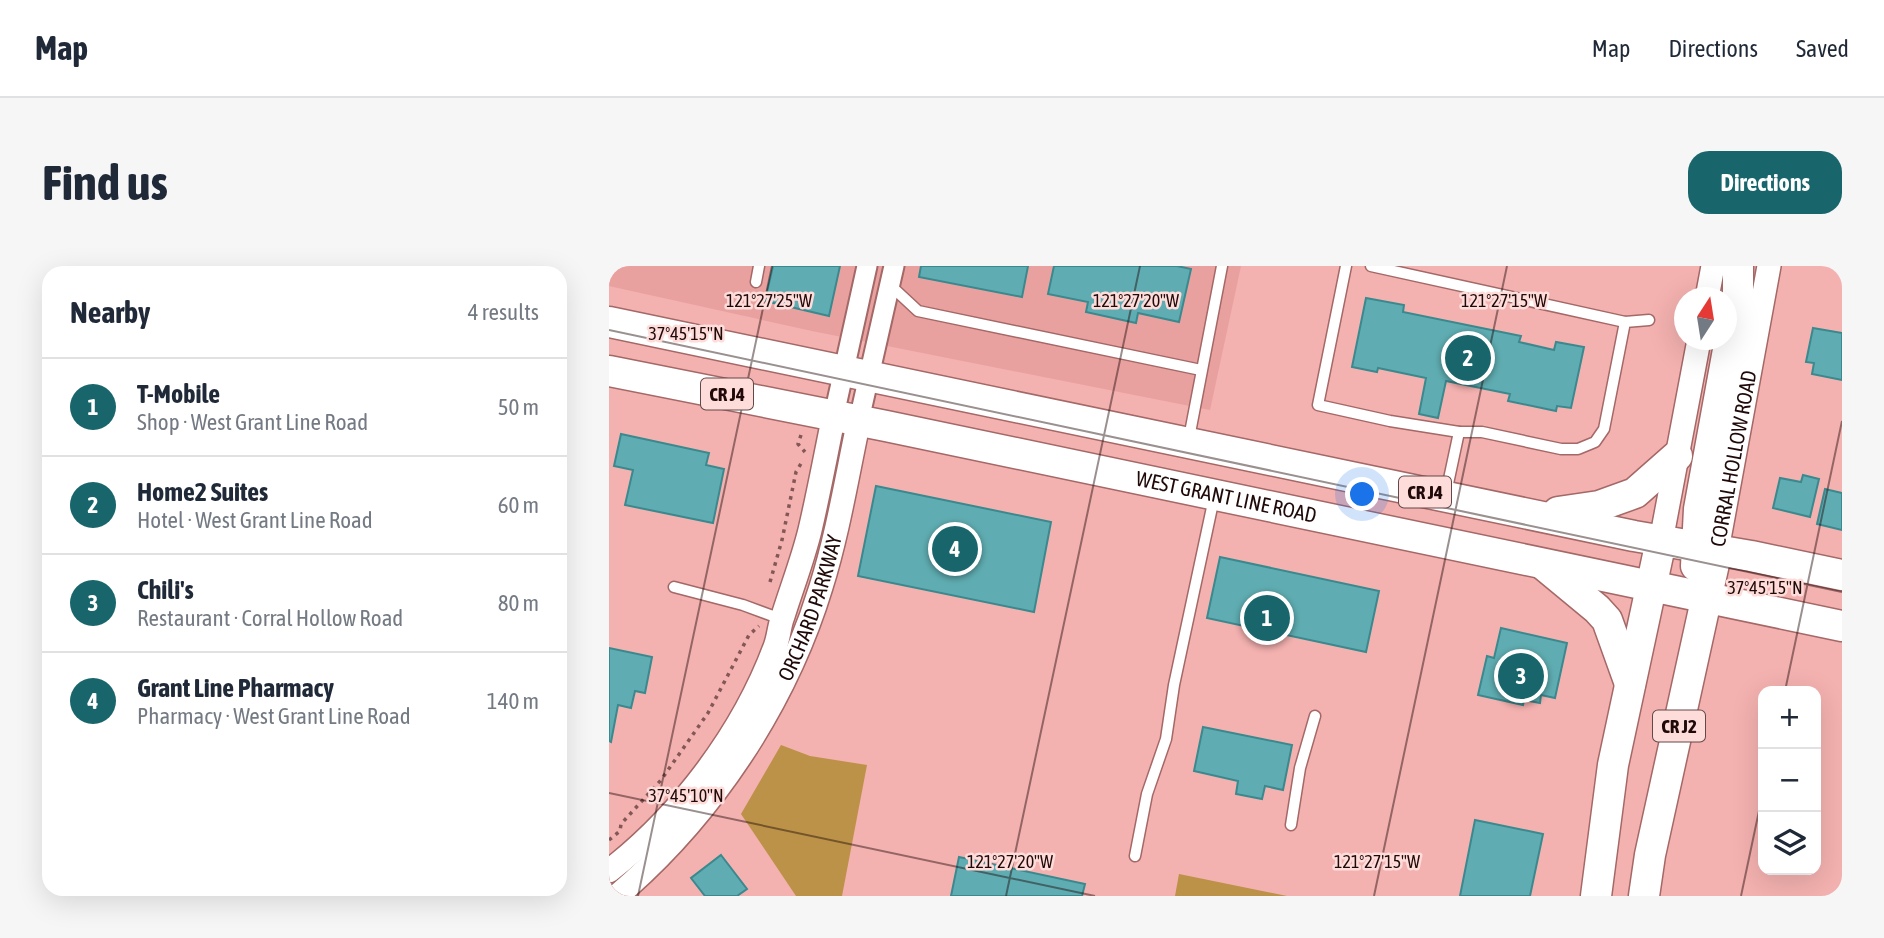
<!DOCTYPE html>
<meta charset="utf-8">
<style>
:root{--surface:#fff;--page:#f6f6f7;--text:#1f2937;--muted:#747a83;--line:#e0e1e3;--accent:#18666b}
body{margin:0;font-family:"Asap Condensed",sans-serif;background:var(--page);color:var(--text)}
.controls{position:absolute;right:21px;bottom:21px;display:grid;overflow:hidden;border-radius:14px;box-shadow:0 7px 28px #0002}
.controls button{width:63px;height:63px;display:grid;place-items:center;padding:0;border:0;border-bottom:2px solid var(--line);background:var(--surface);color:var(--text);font:35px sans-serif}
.compass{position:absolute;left:1065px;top:21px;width:63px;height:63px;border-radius:50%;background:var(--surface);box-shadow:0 7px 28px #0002;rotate:12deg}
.you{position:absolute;left:754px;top:229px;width:24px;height:24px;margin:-18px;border:5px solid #fff;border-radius:50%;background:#1a73e8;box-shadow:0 0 0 10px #1a73e833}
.badge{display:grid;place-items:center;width:46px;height:46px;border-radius:50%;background:var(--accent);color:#fff;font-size:23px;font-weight:700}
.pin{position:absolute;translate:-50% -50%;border:4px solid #fff;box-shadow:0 2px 7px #0006}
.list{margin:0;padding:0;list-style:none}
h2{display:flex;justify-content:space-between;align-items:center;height:91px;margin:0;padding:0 28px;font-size:30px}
h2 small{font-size:23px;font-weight:400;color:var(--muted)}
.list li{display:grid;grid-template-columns:46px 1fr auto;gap:21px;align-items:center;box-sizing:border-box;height:98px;padding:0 28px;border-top:2px solid var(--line)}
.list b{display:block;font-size:26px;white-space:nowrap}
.list p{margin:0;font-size:23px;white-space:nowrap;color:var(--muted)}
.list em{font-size:23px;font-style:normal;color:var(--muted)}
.icon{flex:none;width:38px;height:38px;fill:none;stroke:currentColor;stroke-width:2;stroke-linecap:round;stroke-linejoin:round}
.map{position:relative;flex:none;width:1233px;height:630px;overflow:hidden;border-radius:21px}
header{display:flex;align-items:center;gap:42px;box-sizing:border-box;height:98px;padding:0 35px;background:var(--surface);border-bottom:2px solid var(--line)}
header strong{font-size:33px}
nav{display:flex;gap:38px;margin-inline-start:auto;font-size:24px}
.intro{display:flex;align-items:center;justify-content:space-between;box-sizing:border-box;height:168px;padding:0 42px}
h1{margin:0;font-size:49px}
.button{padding:18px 32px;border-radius:21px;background:var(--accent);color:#fff;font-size:24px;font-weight:700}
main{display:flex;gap:42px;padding:0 42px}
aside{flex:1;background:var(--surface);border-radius:21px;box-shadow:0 7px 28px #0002}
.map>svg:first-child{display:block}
.built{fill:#e8a19f}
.green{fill:#bb9247}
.building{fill:#5fadb2;stroke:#3a898e;stroke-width:2}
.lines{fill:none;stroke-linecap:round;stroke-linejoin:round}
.service-casing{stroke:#a46867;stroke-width:13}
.minor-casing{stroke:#a46867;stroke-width:23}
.tertiary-casing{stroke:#a46867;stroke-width:26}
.primary-casing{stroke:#a46867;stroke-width:33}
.path{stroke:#825756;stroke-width:3.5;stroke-dasharray:3.5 5;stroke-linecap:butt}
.service{stroke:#fff;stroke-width:10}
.minor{stroke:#fff;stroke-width:19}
.tertiary{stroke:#fff;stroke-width:23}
.primary{stroke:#fff;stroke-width:30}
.ticks{fill:none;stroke:#1f0909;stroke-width:2;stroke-opacity:0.45}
.labels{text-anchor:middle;stroke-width:5;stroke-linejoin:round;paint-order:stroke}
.shield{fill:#fedcda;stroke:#624848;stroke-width:2}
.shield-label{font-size:19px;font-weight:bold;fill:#1f0909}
.street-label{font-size:21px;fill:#1f0909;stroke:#fedcda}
.ticks-label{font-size:18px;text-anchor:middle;fill:#1f0909;stroke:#fedcda;stroke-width:5;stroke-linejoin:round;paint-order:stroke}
</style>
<header>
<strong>Map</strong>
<nav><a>Map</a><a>Directions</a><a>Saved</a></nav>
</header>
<div class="intro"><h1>Find us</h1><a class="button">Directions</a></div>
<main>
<aside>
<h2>Nearby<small>4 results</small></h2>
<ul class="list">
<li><span class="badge">1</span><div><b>T-Mobile</b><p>Shop · West Grant Line Road</p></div><em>50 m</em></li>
<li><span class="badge">2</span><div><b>Home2 Suites</b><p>Hotel · West Grant Line Road</p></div><em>60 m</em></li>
<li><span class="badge">3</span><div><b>Chili's</b><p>Restaurant · Corral Hollow Road</p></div><em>80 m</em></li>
<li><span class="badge">4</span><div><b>Grant Line Pharmacy</b><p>Pharmacy · West Grant Line Road</p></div><em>140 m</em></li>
</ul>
</aside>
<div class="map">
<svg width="1233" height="630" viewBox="0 0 1233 630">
<rect width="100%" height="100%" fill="#f3b1af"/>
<path class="built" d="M0,0H632L601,144L203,65L0,20Z"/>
<g class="green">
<path d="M172,479L201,490L258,499L233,630H187L132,548Z"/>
<path d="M570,608L678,630H566Z"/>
</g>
<g class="building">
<path d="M164,0H231L220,50L156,35Z"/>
<path d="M312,0H419L413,31L310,11Z"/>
<path d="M445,0H568L582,3L570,56L529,47L527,57L477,46L479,36L439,28Z"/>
<path d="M757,32L795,39L794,46L912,70L910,76L945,84L947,76L975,81L962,142L948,140L947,145L899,135L901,128L837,115L829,152L810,148L817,112L769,102L768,106L743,101Z"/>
<path d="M1204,62L1233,67V114L1203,108L1205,97L1197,96Z"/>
<path d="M12,168L100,187L97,199L115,203L104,257L16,239L24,204L5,200Z"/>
<path d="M1194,209L1210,213L1201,251L1164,242L1171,212L1192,216Z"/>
<path d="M267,220L442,256L425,346L249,310Z"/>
<path d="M1216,223L1233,227V264L1208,258Z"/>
<path d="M611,291L770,325L757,386L598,352Z"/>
<path d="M892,362L958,377L946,432L932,429L931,437L915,434L914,439L869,429L878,390L885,392Z"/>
<path d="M0,382L43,391L36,427L26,425L22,442L9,439L2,476L0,475Z"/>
<path d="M594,461L683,479L674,524L656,520L653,533L627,528L629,515L585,505Z"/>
<path d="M866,554L934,568L921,630H851Z"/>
<path d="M112,589L138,623L128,630H96L82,612Z"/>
<path d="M350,591L476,618L473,630H342Z"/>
</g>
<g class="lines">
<defs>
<g id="service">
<path d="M737,0L709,139L781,155L850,166"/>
<path d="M762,0L1016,56"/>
<path d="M147,16L150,0"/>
<path d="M281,19L309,45L592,104"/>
<path d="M580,172L613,0"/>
<path d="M837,227L850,166H873L952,183H969L986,176L995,163L1016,56L1040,54"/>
<path d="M65,321L134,339L172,353"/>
<path d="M682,559L691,502L706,450"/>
<path d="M526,590L538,528L557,473L565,419L605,232"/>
</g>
<g id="minor">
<path d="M225,149L258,0"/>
<path d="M250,154L285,0"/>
</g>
<g id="tertiary">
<path d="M1098,32L1104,0"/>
<path d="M1052,275L1090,74"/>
<path id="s1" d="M1108,284L1160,0"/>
<path d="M0,605C72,549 134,467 166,381C170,371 170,360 174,350C183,321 194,293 201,264C210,226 217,187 225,149"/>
<path id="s2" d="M8,630C102,550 176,439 212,321C229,267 238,210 250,154"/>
</g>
<g id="primary">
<path d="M0,56L1025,270L1142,290L1233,309"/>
<path id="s3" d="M0,105L277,160L1233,360"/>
<path d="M949,246L990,240L1026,227L1068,190"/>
<path d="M936,300L988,343L998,354L1021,418"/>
<path d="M1087,300L1090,243L1129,29V0"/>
<path d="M987,630L1004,499L1052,275"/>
<path d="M1035,630L1041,589L1108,284"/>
</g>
</defs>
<use href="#service" class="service-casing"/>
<use href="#minor" class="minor-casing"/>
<use href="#tertiary" class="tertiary-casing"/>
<use href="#primary" class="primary-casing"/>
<g class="path">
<path d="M192,169L189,178L196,186"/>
<path d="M161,316L173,274L187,206L193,196"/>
<path d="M0,574L11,565L12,558L52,514L99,447L140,369L150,360"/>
</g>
<use href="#service" class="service"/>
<use href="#minor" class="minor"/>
<use href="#tertiary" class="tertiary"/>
<use href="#primary" class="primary"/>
</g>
<path class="ticks" d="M0,64L1233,326M1176,425L1233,155M0,527L486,630M29,630L163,0M397,630L531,0M765,630L898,0M1132,630L1154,526"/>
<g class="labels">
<g class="shield">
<rect x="92" y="112.5" width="52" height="31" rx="5"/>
<rect x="790" y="210.5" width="52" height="31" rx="5"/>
<rect x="1044" y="444.5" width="52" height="31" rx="5"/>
</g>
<g class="shield-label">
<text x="118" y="135">CR J4</text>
<text x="816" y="233">CR J4</text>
<text x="1070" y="467">CR J2</text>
</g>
<g class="street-label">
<text dy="7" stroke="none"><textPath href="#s1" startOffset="93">CORRAL HOLLOW ROAD</textPath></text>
<text dy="7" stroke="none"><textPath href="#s3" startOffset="630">WEST GRANT LINE ROAD</textPath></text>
<text dy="7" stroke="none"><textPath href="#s2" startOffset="352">ORCHARD PARKWAY</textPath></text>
</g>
</g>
<g class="ticks-label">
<text x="160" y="41">121°27'25"W</text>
<text x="527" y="41">121°27'20"W</text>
<text x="895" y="41">121°27'15"W</text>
<text x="77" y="74">37°45'15"N</text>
<text x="1156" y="328">37°45'15"N</text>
<text x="77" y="536">37°45'10"N</text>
<text x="401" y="602">121°27'20"W</text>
<text x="768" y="602">121°27'15"W</text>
</g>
</svg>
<div class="controls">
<button>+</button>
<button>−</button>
<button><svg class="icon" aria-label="layers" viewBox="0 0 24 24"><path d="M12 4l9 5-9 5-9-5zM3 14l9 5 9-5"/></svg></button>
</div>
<svg class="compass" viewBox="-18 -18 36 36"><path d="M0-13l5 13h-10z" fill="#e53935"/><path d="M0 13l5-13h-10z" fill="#747a83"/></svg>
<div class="you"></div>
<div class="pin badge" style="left:658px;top:352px">1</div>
<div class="pin badge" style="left:859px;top:92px">2</div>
<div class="pin badge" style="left:912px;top:410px">3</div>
<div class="pin badge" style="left:346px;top:283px">4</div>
</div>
</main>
